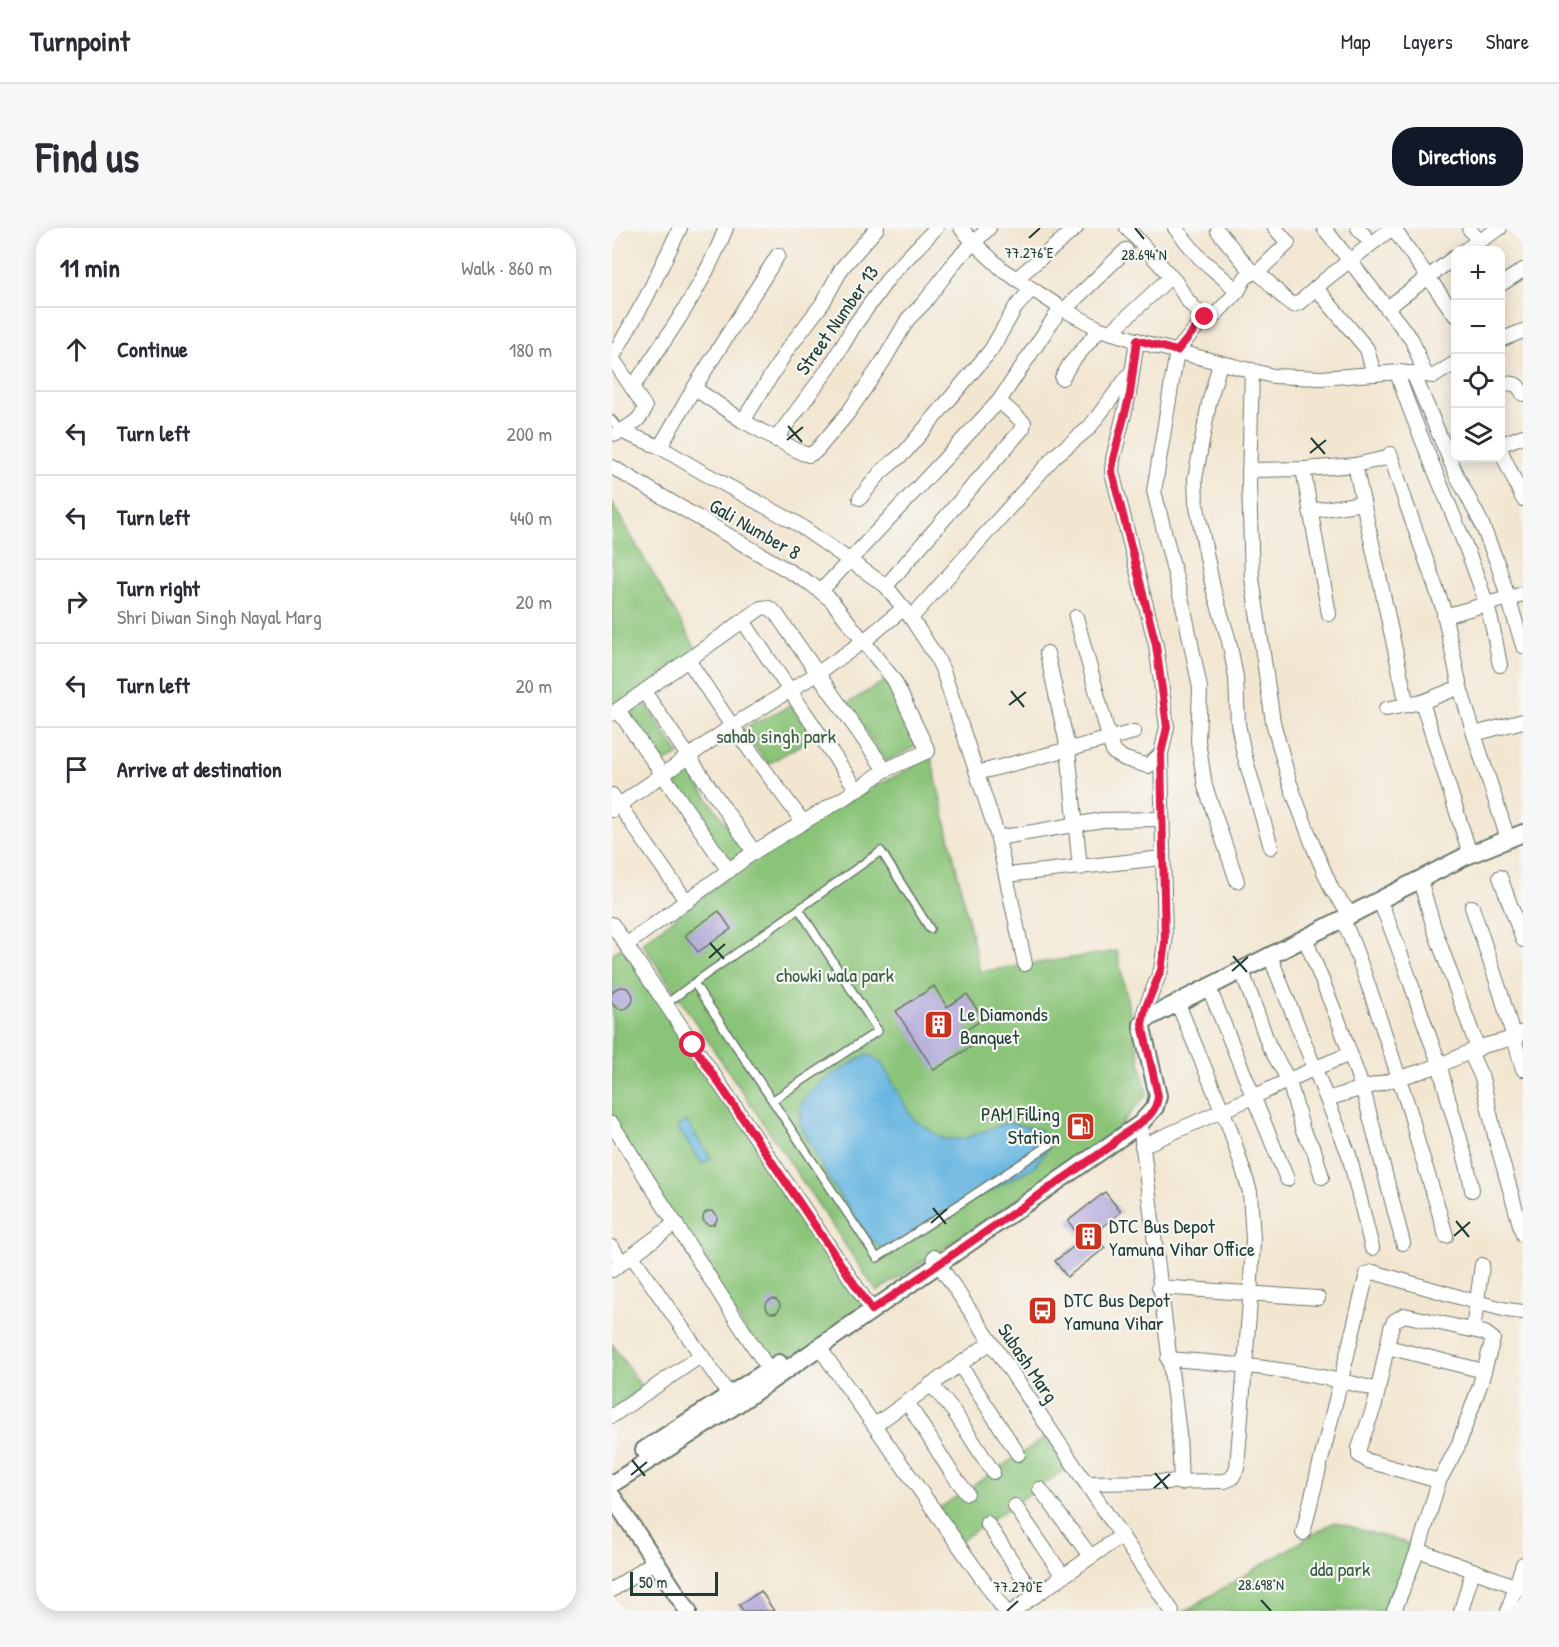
<!DOCTYPE html>
<meta charset="utf-8">
<style>
:root{--surface:#fff;--page:#f7f7f7;--text:#2b2b33;--muted:#7c7c81;--line:#e1e1e2;--accent:#111827}
body{margin:0;font-family:"Patrick Hand",sans-serif;background:var(--page);color:var(--text)}
.controls{position:absolute;right:18px;top:18px;display:grid;overflow:hidden;border-radius:12px;box-shadow:0 3px 15px #0003}
.controls button{width:54px;height:54px;display:grid;place-items:center;padding:0;border:0;border-bottom:2px solid var(--line);background:var(--surface);color:var(--text);font:30px sans-serif}
.scale{position:absolute;left:18px;bottom:15px;width:88px;box-sizing:border-box;padding-left:6px;border:3px solid #1f3d34;border-top:0;font-size:16px;line-height:21px;white-space:nowrap;color:#1f3d34;-webkit-text-stroke:4px #f6f6f2;paint-order:stroke}
.stop{position:absolute;width:18px;height:18px;margin:-14px;border:4px solid #e11d48;border-radius:50%;background:#fff}
.stop.end{background:#e11d48;border-color:#fff;box-shadow:0 2px 6px #0008}
.list{margin:0;padding:0;list-style:none}
h2{display:flex;justify-content:space-between;align-items:center;height:78px;margin:0;padding:0 24px;font-size:26px}
h2 small{font-size:20px;font-weight:400;color:var(--muted)}
.list li{display:grid;grid-template-columns:39px 1fr auto;gap:18px;align-items:center;box-sizing:border-box;height:84px;padding:0 24px;border-top:2px solid var(--line)}
.list b{display:block;font-size:22px;white-space:nowrap}
.list p{margin:0;font-size:20px;white-space:nowrap;color:var(--muted)}
.list em{font-size:20px;font-style:normal;color:var(--muted)}
.icon{flex:none;width:33px;height:33px;fill:none;stroke:currentColor;stroke-width:2;stroke-linecap:round;stroke-linejoin:round}
.map{position:relative;flex:none;width:911px;height:1383px;overflow:hidden;border-radius:24px}
header{display:flex;align-items:center;gap:36px;box-sizing:border-box;height:84px;padding:0 30px;background:var(--surface);border-bottom:2px solid var(--line)}
header strong{font-size:28px}
nav{display:flex;gap:33px;margin-inline-start:auto;font-size:21px}
.intro{display:flex;align-items:center;justify-content:space-between;box-sizing:border-box;height:144px;padding:0 36px}
h1{margin:0;font-size:42px}
.button{padding:15px 27px;border-radius:24px;background:var(--accent);color:#fff;font-size:21px;font-weight:700}
main{display:flex;gap:36px;padding:0 36px}
aside{flex:1;background:var(--surface);border-radius:24px;box-shadow:0 3px 15px #0003}
.map>svg:first-child{display:block}
.green{fill:#8ac478;stroke:#548056;stroke-width:1.5}
.water{fill:#67b6e1;stroke:#437a8a;stroke-width:1.5}
.building{fill:#b1a7d9}
.lines{fill:none;stroke-linecap:round;stroke-linejoin:round}
.service-casing{stroke:#69786b;stroke-width:10}
.minor-casing{stroke:#69786b;stroke-width:16}
.tertiary-casing{stroke:#69786b;stroke-width:20}
.service{stroke:#fff;stroke-width:7}
.minor{stroke:#fff;stroke-width:14}
.tertiary{stroke:#fff;stroke-width:16}
.route{stroke:#e11d48;stroke-width:8}
.ticks{fill:none;stroke:#1f3d34;stroke-width:2}
.labels{text-anchor:middle;stroke-width:4.5;stroke-linejoin:round;paint-order:stroke}
.street-label{font-size:20px;fill:#1f3d34;stroke:#f6f6f2}
.park-label{font-size:20px;fill:#3a5f45;stroke:#f6f6f2}
.poi-label{font-size:20px;fill:#1f3d34;stroke:#f6f6f2;text-anchor:start}
.ticks-label{font-size:15px;text-anchor:middle;fill:#1f3d34;stroke:#f6f6f2;stroke-width:4.5;stroke-linejoin:round;paint-order:stroke}
</style>
<header>
<strong>Turnpoint</strong>
<nav><a>Map</a><a>Layers</a><a>Share</a></nav>
</header>
<div class="intro"><h1>Find us</h1><a class="button">Directions</a></div>
<main>
<aside>
<h2>11 min<small>Walk · 860 m</small></h2>
<ul class="list">
<li><svg class="icon" aria-label="ahead" viewBox="0 0 24 24"><path d="M12 20V5M6 11l6-6 6 6"/></svg><div><b>Continue</b></div><em>180 m</em></li>
<li><svg class="icon" aria-label="left" viewBox="0 0 24 24"><path d="M17 20v-9H6M10 6l-5 5 5 5"/></svg><div><b>Turn left</b></div><em>200 m</em></li>
<li><svg class="icon" aria-label="left" viewBox="0 0 24 24"><path d="M17 20v-9H6M10 6l-5 5 5 5"/></svg><div><b>Turn left</b></div><em>440 m</em></li>
<li><svg class="icon" aria-label="right" viewBox="0 0 24 24"><path d="M7 20v-9h11M14 6l5 5-5 5"/></svg><div><b>Turn right</b><p>Shri Diwan Singh Nayal Marg</p></div><em>20 m</em></li>
<li><svg class="icon" aria-label="left" viewBox="0 0 24 24"><path d="M17 20v-9H6M10 6l-5 5 5 5"/></svg><div><b>Turn left</b></div><em>20 m</em></li>
<li><svg class="icon" aria-label="arrive" viewBox="0 0 24 24"><path d="M6 21V4h12l-3 4 3 4H6"/></svg><div><b>Arrive at destination</b></div></li>
</ul>
</aside>
<div class="map">
<svg width="911" height="1383" viewBox="0 0 911 1383">
<rect width="100%" height="100%" fill="#f6f6f2"/>
<filter id="ink" filterUnits="userSpaceOnUse"><feTurbulence type="fractalNoise" baseFrequency=".0167" numOctaves="2"/><feDisplacementMap in="SourceGraphic" scale="12" xChannelSelector="R" yChannelSelector="G"/><feConvolveMatrix kernelMatrix="1 2 1 2 8 2 1 2 1" color-interpolation-filters="sRGB"/></filter>
<filter id="wash" filterUnits="userSpaceOnUse"><feTurbulence type="fractalNoise" baseFrequency=".008" numOctaves="4" result="noise"/><feDisplacementMap in="SourceGraphic" scale="24" xChannelSelector="R" yChannelSelector="G"/><feGaussianBlur stdDeviation="1.35" result="paint"/><feColorMatrix in="noise" values="0 0 0 0 0 0 0 0 0 0 0 0 0 0 0 0 0 1.4 0 .05"/><feComposite in="paint" operator="in"/></filter>
<g filter="url(#wash)">
<rect width="100%" height="100%" fill="#f3e6d1"/>
<g class="green">
<path d="M0,275L86,424L0,482Z"/>
<path d="M273,453L308,516L273,534L236,475Z"/>
<path d="M33,475L67,526L46,538L14,487Z"/>
<path d="M179,477L200,510L156,536L130,502Z"/>
<path d="M319,529L368,744L505,723L535,866L495,913L265,1064L30,715L172,607Z"/>
<path d="M76,542L133,624L114,636L58,553Z"/>
<path d="M14,717L258,1081L164,1149L0,895V726Z"/>
<path d="M0,1116L31,1161L0,1181Z"/>
<path d="M440,1205L461,1236L345,1315L323,1283Z"/>
<path d="M722,1294L801,1317L773,1383H573Z"/>
</g>
<g class="water">
<path d="M255,826L269,834L301,891L331,911H352L396,894L428,902L437,919L422,939L360,972L299,1011L273,1022L259,1012L217,952L188,895L190,873L213,851Z"/>
<path d="M74,893L99,930L90,936L65,899Z"/>
</g>
<g id="blocks">
<g class="building">
<path d="M107,683L119,701L86,724L73,707Z"/>
<path d="M322,758L335,779L355,766L371,791L351,804L360,818L322,842L284,783Z"/>
<circle cx="10" cy="770" r="11"/>
<path d="M493,964L509,984L481,1006L493,1020L455,1049L443,1033L470,1012L456,993Z"/>
<circle cx="98" cy="990" r="7"/>
<circle cx="161" cy="1078" r="7"/>
<path d="M149,1363L162,1383H131L127,1377Z"/>
</g>
</g>
</g>
<g filter="url(#ink)">
<use href="#blocks" fill-opacity="0" stroke="#69786b" stroke-width="1.5"/>
<g class="lines">
<defs>
<g id="service">
<path d="M0,192L8,203"/>
<path d="M318,701L269,623L82,755L265,1030L445,912"/>
<path d="M54,776L82,755"/>
<path d="M161,872L266,803L187,681"/>
</g>
<g id="minor">
<path d="M349,0L361,14L391,42L449,80L488,101L543,118L661,148L709,150L787,144L822,148L843,135"/>
<path d="M515,0L563,53L576,73L590,88L596,90L602,88L626,63L633,50L643,43C658,52 666,68 681,77L687,75L714,51L780,0"/>
<path d="M563,0L588,30L626,63"/>
<path d="M712,0L800,112L813,146"/>
<path d="M746,0L759,15"/>
<path d="M781,0L843,87"/>
<path d="M857,0L866,13"/>
<path d="M606,3L640,44"/>
<path d="M853,22L888,0"/>
<path d="M646,44L676,15L663,0"/>
<path d="M404,51L464,0"/>
<path d="M888,57L911,42"/>
<path d="M704,60L755,121L762,146"/>
<path d="M775,80L843,29"/>
<path d="M452,82L514,22"/>
<path d="M593,89L565,123L542,263L573,386L588,460L586,513L593,558L625,653"/>
<path d="M499,104L552,55"/>
<path d="M525,112L517,166L501,231L500,244L544,417L555,499L549,526"/>
<path d="M888,112L911,103"/>
<path d="M608,135L597,175L583,251L584,274L601,360L617,413L624,449L626,496L632,526L659,619"/>
<path d="M640,142L637,255L640,350L661,494L678,556L702,620L720,662L739,687"/>
<path d="M785,145C811,223 849,296 874,375C881,395 884,417 888,437"/>
<path d="M801,145L844,246L869,294L886,337L911,418"/>
<path d="M450,150L458,136L488,101"/>
<path d="M888,155C901,157 904,152 911,166"/>
<path d="M20,160C56,108 91,59 114,0"/>
<path d="M82,160L131,193L190,225L197,227L204,223L236,185L272,132L296,91L312,75L345,31L377,0"/>
<path d="M131,193L175,122L210,76L230,40L265,0"/>
<path d="M8,203L48,219L90,244L184,295L274,358L299,390L325,430L331,443L385,606L413,736"/>
<path d="M4,206C15,199 30,193 33,179L0,130L34,70L68,0"/>
<path d="M163,212L217,140L242,98L278,48L324,0"/>
<path d="M888,217L911,208"/>
<path d="M48,219L82,160L166,27"/>
<path d="M888,221L911,271"/>
<path d="M778,226L794,275L831,380L848,459L862,506"/>
<path d="M743,237L779,229"/>
<path d="M0,239L199,356L219,372L282,452L316,523L273,542"/>
<path d="M691,241L717,386"/>
<path d="M637,242L693,241L743,237L795,477"/>
<path d="M248,270L269,244L293,224L379,122L403,80L419,62"/>
<path d="M698,283L751,275"/>
<path d="M274,358L411,200L412,195L387,173"/>
<path d="M209,363L387,173L449,80"/>
<path d="M832,388L911,366"/>
<path d="M464,389L501,524L513,531L536,538L549,526L553,715L549,742L533,781L532,793"/>
<path d="M299,390L443,228L477,200L520,143"/>
<path d="M131,393L245,562"/>
<path d="M435,425L456,521L468,640"/>
<path d="M76,432L120,498L191,594"/>
<path d="M810,474L858,626"/>
<path d="M774,481L810,474L848,459"/>
<path d="M6,482L117,643"/>
<path d="M0,486L149,380C157,378 160,381 165,387L273,542L245,562L142,624L33,465"/>
<path d="M365,545L522,504"/>
<path d="M0,567L75,674"/>
<path d="M0,582L120,498L206,445L252,413L292,380"/>
<path d="M386,610L490,592L550,591"/>
<path d="M896,611L862,506L911,493"/>
<path d="M394,647L550,630"/>
<path d="M888,649L911,712"/>
<path d="M808,652L823,703L866,821"/>
<path d="M767,672C792,726 806,783 828,837L871,818L898,811L911,804"/>
<path d="M860,679L889,766L911,841"/>
<path d="M731,691C757,753 776,817 797,881C802,895 804,911 809,925C818,953 826,980 834,1008"/>
<path d="M0,696L260,1082"/>
<path d="M693,710L728,797L752,865L791,1015"/>
<path d="M14,717L142,624"/>
<path d="M658,728L737,927L760,1020"/>
<path d="M630,743L657,818L677,853L691,903L702,922L710,949"/>
<path d="M597,760L675,951"/>
<path d="M858,824L870,850L884,912L911,1007"/>
<path d="M715,871C753,859 791,850 828,837C836,879 854,920 860,962"/>
<path d="M0,896L127,1096L162,1149"/>
<path d="M528,896L567,1206L569,1255"/>
<path d="M530,918L641,869L701,841L738,826"/>
<path d="M0,1019L10,1035"/>
<path d="M20,1028L117,1167"/>
<path d="M322,1029L560,1383"/>
<path d="M0,1042L64,995"/>
<path d="M547,1059L706,1070"/>
<path d="M861,1102L870,1037"/>
<path d="M207,1119L393,1383"/>
<path d="M775,1119L872,1143"/>
<path d="M556,1131C627,1136 697,1143 766,1162"/>
<path d="M348,1137L406,1226"/>
<path d="M319,1156L342,1184L381,1244"/>
<path d="M295,1174L339,1244L355,1265"/>
<path d="M0,1188L90,1127"/>
<path d="M263,1197L379,1114"/>
<path d="M475,1255L613,1253L620,1250L625,1240L638,1073L641,1011L638,964L618,901L566,776"/>
<path d="M428,1261L479,1329"/>
<path d="M403,1278L451,1348"/>
<path d="M375,1295L423,1368"/>
<path d="M691,1305L755,1046L761,1044L864,1074L895,1082L911,1084"/>
<path d="M806,1322L911,1361"/>
<path d="M0,1362L43,1333"/>
<path d="M401,1383L509,1308"/>
<path d="M782,1383L808,1317L827,1253L846,1218L868,1157L881,1111L873,1105L792,1087L782,1093L779,1100L763,1176L747,1220V1227L756,1233L827,1253"/>
<path d="M849,1383L861,1342"/>
<path d="M896,1383L911,1336"/>
</g>
<g id="tertiary">
<path d="M32,1222L167,1135"/>
<path d="M0,1256L124,1177L528,896L543,879L546,868L530,800V796L534,791L852,629L911,605"/>
<path d="M0,1268L76,1383"/>
</g>
</defs>
<use href="#service" class="service-casing"/>
<use href="#minor" class="minor-casing"/>
<use href="#tertiary" class="tertiary-casing"/>
<use href="#service" class="service"/>
<use href="#minor" class="minor"/>
<use href="#tertiary" class="tertiary"/>
</g>
</g>
<g class="lines" filter="url(#ink)">
<path class="route" d="M81,817L260,1082L500,917C513,899 544,895 546,868L530,796L533,781L549,742L553,715L549,526L555,499L544,417L500,244L501,231L518,166L525,112L565,123L593,89"/>
</g>
<path class="ticks" d="M523,0L532,11M417,10L428,0M176,198L190,214M699,210L713,226M175,212L191,199M698,225L714,212M399,463L412,479M397,477L414,464M98,715L112,731M621,728L635,744M97,730L113,716M620,743L636,729M321,980L334,996M844,993L857,1009M319,995L335,981M842,1008L858,994M20,1232L33,1248M543,1245L556,1261M19,1247L35,1234M542,1260L558,1246M649,1372L659,1383M395,1383L406,1373"/>
<defs>
<symbol id="building-square" viewBox="-11 -11 22 22"><rect x="-9" y="-9" width="18" height="18" rx="4" fill="#c8321e" stroke="#f6f6f2"/><path d="M-4-6H4V6H1V3H-1V6H-4ZM-2.5-4.3h1.7v1.8h-1.7ZM.8-4.3h1.7v1.8H.8ZM-2.5-1h1.7V.8h-1.7ZM.8-1h1.7V.8H.8Z" fill="#fff"/></symbol>
<symbol id="fuel-square" viewBox="-11 -11 22 22"><rect x="-9" y="-9" width="18" height="18" rx="4" fill="#c8321e" stroke="#f6f6f2"/><path d="M-5.5-6h7V0h2V4h1.3V-2.5L3-4.5l.8-.8L6-3V5H2.5V1h-1V6h-7ZM-4.2-4.7v3.2H.2V-4.7Z" fill="#fff"/></symbol>
<symbol id="bus-square" viewBox="-11 -11 22 22"><rect x="-9" y="-9" width="18" height="18" rx="4" fill="#c8321e" stroke="#f6f6f2"/><path d="M-5-6H5V4H4V6H2V4H-2V6H-4V4H-5ZM-3.5-4V0h7V-4ZM-3.5 1.2v1.5H-2V1.2ZM2 1.2v1.5H3.5V1.2Z" fill="#fff"/></symbol>
</defs>
<g fill-rule="evenodd">
<use href="#building-square" x="310" y="780" width="33" height="33"/>
<use href="#fuel-square" x="452" y="882" width="33" height="33"/>
<use href="#building-square" x="460" y="992" width="33" height="33"/>
<use href="#bus-square" x="414" y="1066" width="33" height="33"/>
</g>
<g class="labels">
<g class="street-label">
<text transform="translate(225 92) rotate(-55)" y="7">Street Number 13</text>
<text transform="translate(143 301) rotate(30)" y="7">Gali Number 8</text>
<text transform="translate(416 1135) rotate(56)" y="7">Subash Marg</text>
</g>
<g class="park-label">
<text x="164" y="515">sahab singh park</text>
<text x="223" y="754">chowki wala park</text>
<text x="728" y="1348">dda park</text>
</g>
<g class="poi-label">
<text x="348" y="793">Le Diamonds<tspan x="348" dy="23">Banquet</tspan></text>
<text x="448" y="893" text-anchor="end">PAM Filling<tspan x="448" dy="23">Station</tspan></text>
<text x="497" y="1005">DTC Bus Depot<tspan x="497" dy="23">Yamuna Vihar Office</tspan></text>
<text x="452" y="1079">DTC Bus Depot<tspan x="452" dy="23">Yamuna Vihar</tspan></text>
</g>
</g>
<g class="ticks-label">
<text x="417" y="30">77.276°E</text>
<text x="532" y="32">28.694°N</text>
<text x="649" y="1362">28.698°N</text>
<text x="406" y="1364">77.270°E</text>
</g>
</svg>
<div class="controls">
<button>+</button>
<button>−</button>
<button><svg class="icon" aria-label="locate" viewBox="0 0 24 24"><circle cx="12" cy="12" r="6"/><path d="M12 2v4M12 18v4M2 12h4M18 12h4"/></svg></button>
<button><svg class="icon" aria-label="layers" viewBox="0 0 24 24"><path d="M12 4l9 5-9 5-9-5zM3 14l9 5 9-5"/></svg></button>
</div>
<div class="scale">50 m</div>
<div class="stop" style="left:81px;top:817px"></div>
<div class="stop end" style="left:593px;top:89px"></div>
</div>
</main>
